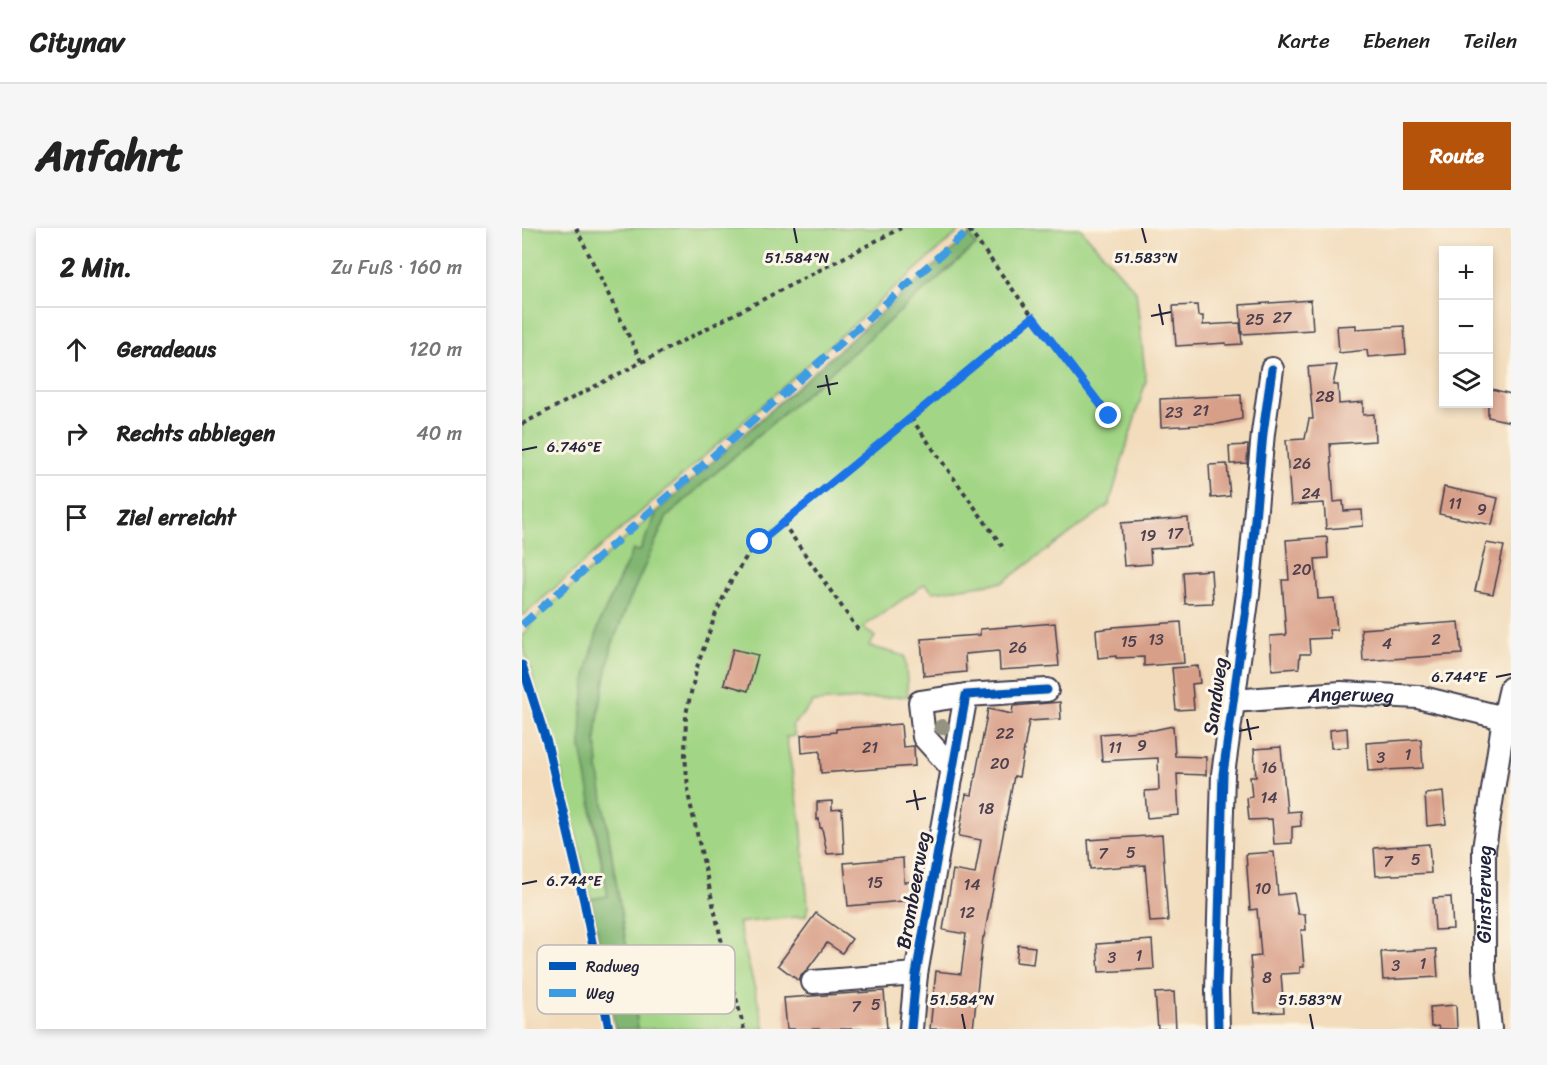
<!DOCTYPE html>
<html lang="de">
<meta charset="utf-8">
<style>
:root{--surface:#fff;--page:#f6f6f6;--text:#222;--muted:#767676;--line:#e0e0e0;--accent:#b45309}
body{margin:0;font-family:Sriracha,sans-serif;background:var(--page);color:var(--text)}
.controls{position:absolute;right:18px;top:18px;display:grid;overflow:hidden;border-radius:0px;box-shadow:0 3px 9px #0003}
.controls button{width:54px;height:54px;display:grid;place-items:center;padding:0;border:0;border-bottom:2px solid var(--line);background:var(--surface);color:var(--text);font:30px sans-serif}
.stop{position:absolute;width:18px;height:18px;margin:-14px;border:4px solid #1a73e8;border-radius:50%;background:#fff}
.stop.end{background:#1a73e8;border-color:#fff;box-shadow:0 2px 6px #0008}
.list{margin:0;padding:0;list-style:none}
h2{display:flex;justify-content:space-between;align-items:center;height:78px;margin:0;padding:0 24px;font-size:26px}
h2 small{font-size:20px;font-weight:400;color:var(--muted)}
.list li{display:grid;grid-template-columns:39px 1fr auto;gap:18px;align-items:center;box-sizing:border-box;height:84px;padding:0 24px;border-top:2px solid var(--line)}
.list b{display:block;font-size:22px;white-space:nowrap}
.list em{font-size:20px;font-style:normal;color:var(--muted)}
.icon{flex:none;width:33px;height:33px;fill:none;stroke:currentColor;stroke-width:2;stroke-linecap:round;stroke-linejoin:round}
.map{position:relative;flex:none;width:989px;height:801px;overflow:hidden;border-radius:0px}
header{display:flex;align-items:center;gap:36px;box-sizing:border-box;height:84px;padding:0 30px;background:var(--surface);border-bottom:2px solid var(--line)}
header strong{font-size:28px}
nav{display:flex;gap:33px;margin-inline-start:auto;font-size:21px}
.intro{display:flex;align-items:center;justify-content:space-between;box-sizing:border-box;height:144px;padding:0 36px}
h1{margin:0;font-size:42px}
.button{padding:15px 27px;border-radius:0px;background:var(--accent);color:#fff;font-size:21px;font-weight:700}
main{display:flex;gap:36px;padding:0 36px}
aside{flex:1;background:var(--surface);border-radius:0px;box-shadow:0 3px 9px #0003}
.map>svg:first-child{display:block}
.green{fill:#a2d585;stroke:#627c60;stroke-width:1.5}
.forest{fill:#81b672;stroke:#526c56;stroke-width:1.5}
.building{fill:#d89f88}
.lines{fill:none;stroke-linecap:round;stroke-linejoin:round}
.minor-casing{stroke:#413e4e;stroke-width:26}
.path{stroke:#413e4e;stroke-width:4;stroke-dasharray:4.5 4.5;stroke-linecap:butt}
.minor{stroke:#fff;stroke-width:22}
.quiet{stroke:#3c9ce2;stroke-width:8;stroke-dasharray:15 8;stroke-linecap:butt}
.cycleway-casing{stroke:#fcf5e5;stroke-width:13}
.cycleway{stroke:#0057b8;stroke-width:9}
.tree{fill:#949381}
.route{stroke:#1a73e8;stroke-width:8}
.ticks{fill:none;stroke:#22223b;stroke-width:2}
.labels{text-anchor:middle;stroke-width:6;stroke-linejoin:round;paint-order:stroke}
.number-label{font-size:16px;fill:#50414e}
.street-label{font-size:20px;fill:#22223b;stroke:#fcf5e5}
.key{fill:#fcf5e5;stroke:#bbb6b2;stroke-width:1.5}
.key-label{font-size:16px;fill:#22223b}
.ticks-label{font-size:15px;text-anchor:middle;fill:#22223b;stroke:#fcf5e5;stroke-width:6;stroke-linejoin:round;paint-order:stroke}
</style>
<header>
<strong>Citynav</strong>
<nav><a>Karte</a><a>Ebenen</a><a>Teilen</a></nav>
</header>
<div class="intro"><h1>Anfahrt</h1><a class="button">Route</a></div>
<main>
<aside>
<h2>2 Min.<small>Zu Fuß · 160 m</small></h2>
<ul class="list">
<li><svg class="icon" aria-label="ahead" viewBox="0 0 24 24"><path d="M12 20V5M6 11l6-6 6 6"/></svg><div><b>Geradeaus</b></div><em>120 m</em></li>
<li><svg class="icon" aria-label="right" viewBox="0 0 24 24"><path d="M7 20v-9h11M14 6l5 5-5 5"/></svg><div><b>Rechts abbiegen</b></div><em>40 m</em></li>
<li><svg class="icon" aria-label="arrive" viewBox="0 0 24 24"><path d="M6 21V4h12l-3 4 3 4H6"/></svg><div><b>Ziel erreicht</b></div></li>
</ul>
</aside>
<div class="map">
<svg width="989" height="801" viewBox="0 0 989 801">
<rect width="100%" height="100%" fill="#fcf5e5"/>
<filter id="ink" filterUnits="userSpaceOnUse"><feTurbulence type="fractalNoise" baseFrequency=".0167" numOctaves="2"/><feDisplacementMap in="SourceGraphic" scale="12" xChannelSelector="R" yChannelSelector="G"/><feConvolveMatrix kernelMatrix="1 2 1 2 8 2 1 2 1" color-interpolation-filters="sRGB"/></filter>
<filter id="wash" filterUnits="userSpaceOnUse"><feTurbulence type="fractalNoise" baseFrequency=".008" numOctaves="4" result="noise"/><feDisplacementMap in="SourceGraphic" scale="24" xChannelSelector="R" yChannelSelector="G"/><feGaussianBlur stdDeviation="1.35" result="paint"/><feColorMatrix in="noise" values="0 0 0 0 0 0 0 0 0 0 0 0 0 0 0 0 0 1.4 0 .05"/><feComposite in="paint" operator="in"/></filter>
<g filter="url(#wash)">
<rect width="100%" height="100%" fill="#f2dcbc"/>
<g class="green">
<path d="M0,0H441L2,387H0Z"/>
<path d="M455,0H558L614,63L624,153L587,277L481,354L411,364L403,356L341,399L353,409L347,418L383,428L386,468L292,474L270,498L273,508L264,509L279,593L286,678L284,688L216,695L243,801H116L107,735L76,540L74,510L77,482L90,417L107,373L144,290L175,261L454,17L447,7Z"/>
<path d="M136,282L118,323L111,322L78,393L70,587L86,668L69,671L34,522L0,415V408L15,389Z"/>
</g>
<path class="forest" d="M447,7L454,17L175,261L144,290L107,373L90,417L77,482L74,510L76,540L107,735L116,801H93L69,671L86,668L59,519L60,483L65,442L78,393L111,322L118,323L136,282Z"/>
<g id="blocks">
<g class="building">
<path d="M789,72L791,102L720,106L718,77Z"/>
<path d="M675,77L676,88H681V97L718,95L720,116L704,117V115L654,118L651,78Z"/>
<path d="M834,97V101L882,98L884,126L846,129L845,122L817,125L815,98Z"/>
<path d="M815,137L811,157H816L817,176L841,174V187L852,186L853,213L808,216L812,274L821,273L822,283L840,282L841,298L804,301L802,275L769,277L764,212L783,211L787,191H791L786,139Z"/>
<path d="M966,160L989,166V194L966,189Z"/>
<path d="M719,167L720,191L696,196L639,199L638,171Z"/>
<path d="M726,217L725,235L708,236L707,218Z"/>
<path d="M705,236L708,268L689,270L687,237Z"/>
<path d="M922,259L976,270L970,297L917,286Z"/>
<path d="M666,290L668,318L628,321L629,336L602,338L599,295Z"/>
<path d="M805,309L806,330L793,331L796,371L812,370L815,402H807L808,410L787,411L788,426H778L777,440L750,442L748,408L764,407L760,352H767L764,312Z"/>
<path d="M964,315L982,318L971,366L953,363Z"/>
<path d="M689,342L691,375L663,376L661,344Z"/>
<path d="M659,394L662,435L622,438V429L594,430V428L576,430L574,402L591,400V399Z"/>
<path d="M937,394L940,426L841,433L839,401Z"/>
<path d="M533,395L537,438L478,442L477,423L443,426L444,444L402,448L399,411L458,407V401Z"/>
<path d="M211,421L236,427L226,463L202,456Z"/>
<path d="M676,438L678,455L670,456L672,481L654,482L650,440Z"/>
<path d="M538,474L539,491L507,493L497,549L492,548L462,709H461L451,801H408L414,743L439,746L444,706L421,702L431,642L453,646L459,612L437,608L444,566L450,567L466,481L490,486L491,478Z"/>
<path d="M379,496L381,519L392,518L393,538L299,545L298,523L280,525L279,507L314,504V501Z"/>
<path d="M651,498L653,528L684,529V547L655,546L657,587L625,590L623,563L637,562L636,530L580,533L578,506L632,502Z"/>
<path d="M825,500L826,519L809,520L808,502Z"/>
<path d="M899,511L901,540L846,543L844,515Z"/>
<path d="M759,519L765,584L778,583L779,598L770,599V615L752,616L750,591L727,592L725,570L730,569L728,549H734L732,521Z"/>
<path d="M921,564L924,596L905,598L903,566Z"/>
<path d="M310,573V582L320,581L322,625L305,626L300,600H298L297,591L295,592V574Z"/>
<path d="M640,607L646,693L628,694L623,637L568,641L566,612Z"/>
<path d="M907,616L909,645L854,648L852,620Z"/>
<path d="M752,624L756,667L772,665L776,686H783L784,702H779L782,739H778V745L759,746L762,784L733,785L728,729L739,728L735,681L728,682L724,626Z"/>
<path d="M381,630L382,654H390L392,672L326,678L322,635Z"/>
<path d="M929,669L931,701L913,702L911,670Z"/>
<path d="M294,685L330,711L320,725L305,715L285,742L279,748L277,753L256,737Z"/>
<path d="M630,712L632,741L577,744L575,716Z"/>
<path d="M496,717L513,719L511,736L494,734Z"/>
<path d="M914,721L916,749L861,752L859,724Z"/>
<path d="M362,763L365,801H265L262,770Z"/>
<path d="M652,764L654,801H636L633,765Z"/>
<path d="M934,777L935,801H917L916,798L909,799L908,779Z"/>
</g>
</g>
</g>
<g filter="url(#ink)">
<use href="#blocks" fill-opacity="0" stroke="#413e4e" stroke-width="1.5"/>
<g class="lines">
<defs>
<g id="minor">
<path id="s1" d="M711,473L819,465L896,469L982,490"/>
<path d="M431,541L402,509L398,474L444,467"/>
<path d="M291,754L394,746"/>
<path d="M389,801L394,746L444,467L525,462"/>
<path d="M696,801L695,762L701,546L726,366L741,205L750,141"/>
<path id="s2" d="M968,801L962,742V621L982,490L989,460"/>
</g>
</defs>
<use href="#minor" class="minor-casing"/>
<g class="path">
<path d="M54,0L120,135"/>
<path d="M447,2L511,89L587,188"/>
<path d="M389,190L483,322"/>
<path d="M0,196L379,0"/>
<path d="M261,295L337,403"/>
<path d="M222,801L199,711L167,570L163,528L164,486L175,439L194,385L208,355L226,326L238,314L511,89"/>
</g>
<use href="#minor" class="minor"/>
<path class="quiet" d="M0,397L449,0"/>
<defs>
<g id="cycleway">
<path d="M0,437L25,515L62,673L87,801"/>
<path d="M389,801L394,746L444,467L525,462"/>
<path d="M696,801L695,762L701,546L726,366L741,205L750,141"/>
</g>
</defs>
<use href="#cycleway" class="cycleway-casing"/>
<use href="#cycleway" class="cycleway"/>
</g>
<circle class="tree" cx="420" cy="499" r="8"/>
</g>
<g class="lines" filter="url(#ink)">
<path class="route" d="M238,314L511,89L587,188"/>
</g>
<path class="ticks" d="M272,0L275,15M620,0L624,15M637,76L641,97M629,88L649,84M304,147L308,167M295,159L316,155M0,222L15,219M974,449L989,446M725,491L729,512M717,503L737,499M392,562L396,582M384,574L404,570M0,656L15,653M440,786L443,801M788,786L791,801"/>
<g class="labels">
<g class="number-label">
<text x="760" y="95">27</text>
<text x="733" y="97">25</text>
<text x="803" y="174">28</text>
<text x="679" y="188">21</text>
<text x="652" y="190">23</text>
<text x="780" y="241">26</text>
<text x="789" y="271">24</text>
<text x="933" y="281">11</text>
<text x="960" y="287">9</text>
<text x="653" y="311">17</text>
<text x="626" y="313">19</text>
<text x="780" y="347">20</text>
<text x="634" y="417">13</text>
<text x="914" y="417">2</text>
<text x="607" y="419">15</text>
<text x="865" y="421">4</text>
<text x="496" y="425">26</text>
<text x="483" y="511">22</text>
<text x="620" y="523">9</text>
<text x="348" y="525">21</text>
<text x="593" y="525">11</text>
<text x="886" y="532">1</text>
<text x="859" y="535">3</text>
<text x="478" y="541">20</text>
<text x="747" y="545">16</text>
<text x="747" y="575">14</text>
<text x="464" y="586">18</text>
<text x="609" y="630">5</text>
<text x="581" y="631">7</text>
<text x="894" y="637">5</text>
<text x="866" y="639">7</text>
<text x="353" y="660">15</text>
<text x="450" y="662">14</text>
<text x="741" y="666">10</text>
<text x="445" y="690">12</text>
<text x="617" y="733">1</text>
<text x="590" y="735">3</text>
<text x="901" y="741">1</text>
<text x="874" y="743">3</text>
<text x="745" y="755">8</text>
<text x="354" y="782">5</text>
<text x="334" y="784">7</text>
</g>
<g class="street-label">
<text transform="translate(693 468) rotate(-82)" y="7">Sandweg</text>
<text dy="7" stroke="none"><textPath href="#s1" startOffset="118">Angerweg</textPath></text>
<text transform="translate(391 662) rotate(-80)" y="7">Brombeerweg</text>
<text dy="7" stroke="none"><textPath href="#s2" startOffset="135">Ginsterweg</textPath></text>
</g>
</g>
<rect x="15" y="717" width="198" height="69" rx="9" class="key"/>
<rect x="27" y="734" width="27" height="8" fill="#0057b8"/>
<rect x="27" y="761" width="27" height="8" fill="#3c9ce2"/>
<g class="key-label">
<text x="64" y="744">Radweg</text>
<text x="64" y="771">Weg</text>
</g>
<g class="ticks-label">
<text x="275" y="35">51.584°N</text>
<text x="624" y="35">51.583°N</text>
<text x="52" y="224">6.746°E</text>
<text x="937" y="454">6.744°E</text>
<text x="52" y="658">6.744°E</text>
<text x="440" y="777">51.584°N</text>
<text x="788" y="777">51.583°N</text>
</g>
</svg>
<div class="controls">
<button>+</button>
<button>−</button>
<button><svg class="icon" aria-label="layers" viewBox="0 0 24 24"><path d="M12 4l9 5-9 5-9-5zM3 14l9 5 9-5"/></svg></button>
</div>
<div class="stop" style="left:238px;top:314px"></div>
<div class="stop end" style="left:587px;top:188px"></div>
</div>
</main>
